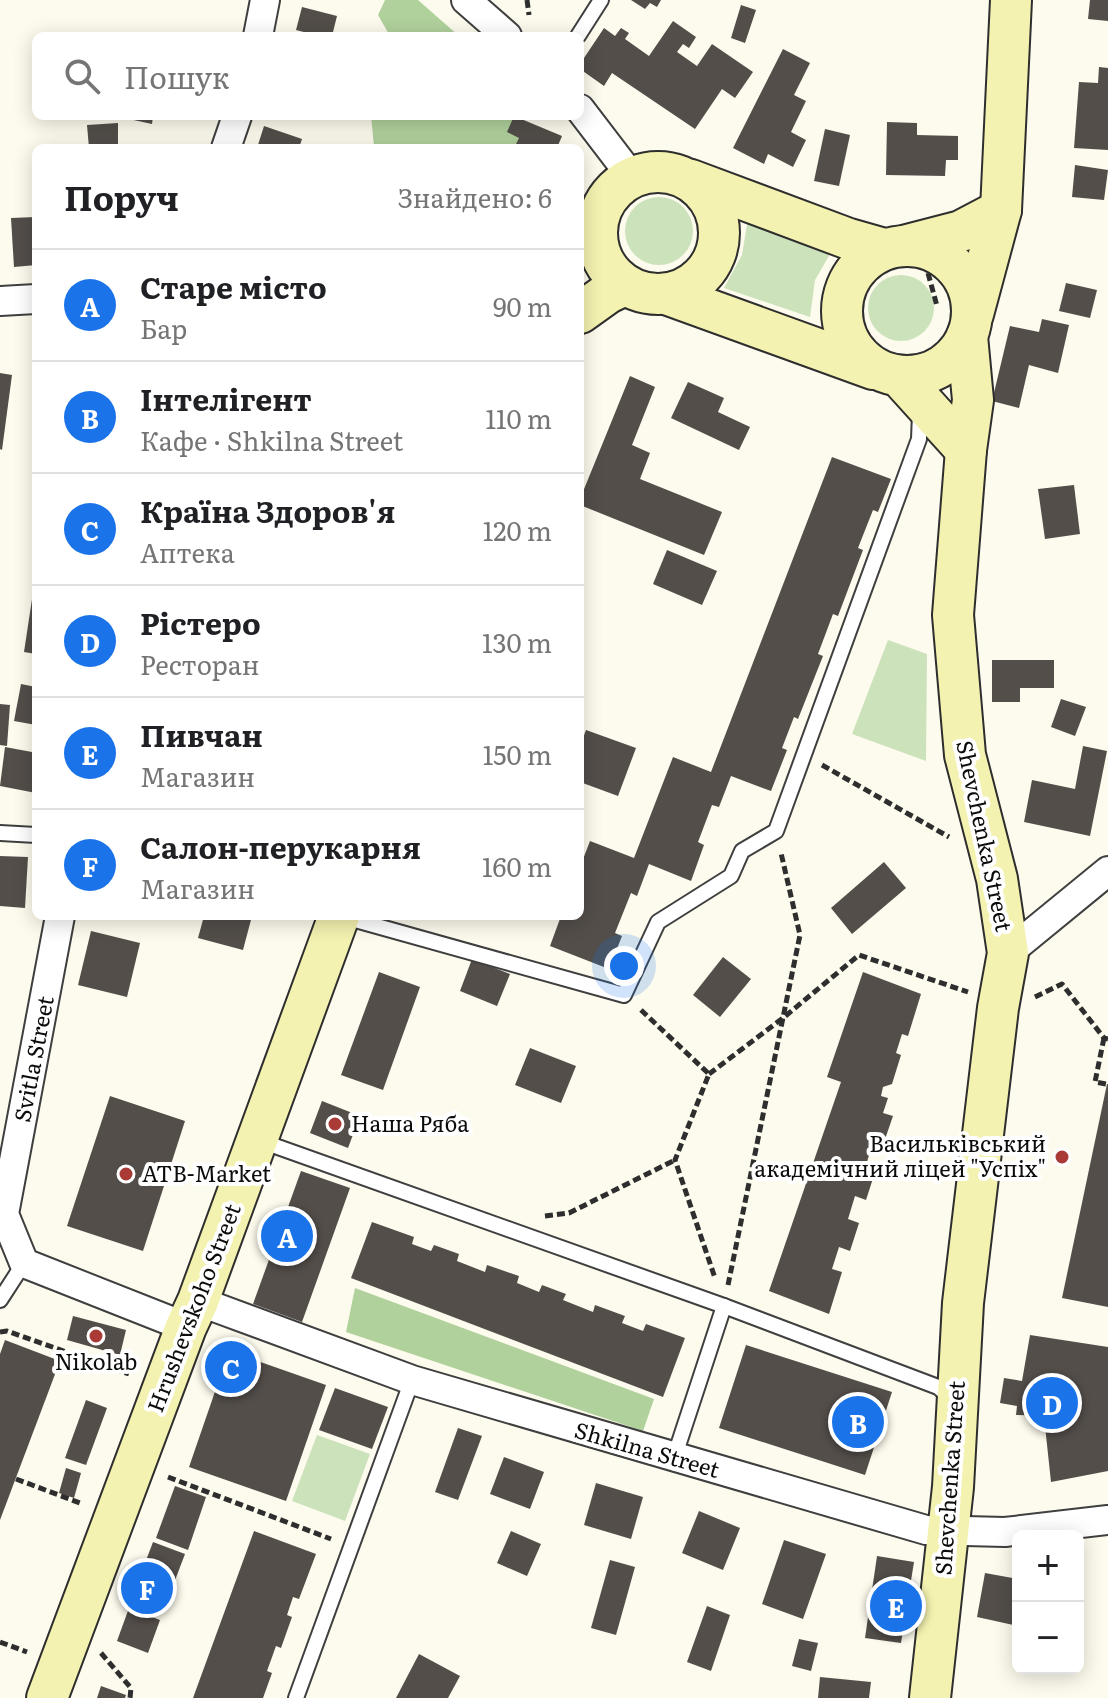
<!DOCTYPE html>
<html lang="uk">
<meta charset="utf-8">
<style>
:root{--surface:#fff;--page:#f2f2f2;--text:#202124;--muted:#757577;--line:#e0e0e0;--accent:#1a73e8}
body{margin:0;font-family:Literata,serif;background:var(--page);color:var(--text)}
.controls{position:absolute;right:24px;bottom:24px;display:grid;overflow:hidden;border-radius:12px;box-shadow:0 4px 20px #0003}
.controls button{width:72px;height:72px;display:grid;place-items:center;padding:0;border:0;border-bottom:2px solid var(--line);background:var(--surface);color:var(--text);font:40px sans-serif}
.you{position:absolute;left:624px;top:966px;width:28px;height:28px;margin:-20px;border:6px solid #fff;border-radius:50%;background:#1a73e8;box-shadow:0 0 0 12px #1a73e833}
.badge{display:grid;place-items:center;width:52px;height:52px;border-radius:50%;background:var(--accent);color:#fff;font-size:26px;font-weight:700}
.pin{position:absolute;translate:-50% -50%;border:4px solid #fff;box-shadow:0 2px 8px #0006}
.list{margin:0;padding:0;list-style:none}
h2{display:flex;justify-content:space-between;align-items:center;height:104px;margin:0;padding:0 32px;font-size:34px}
h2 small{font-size:26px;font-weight:400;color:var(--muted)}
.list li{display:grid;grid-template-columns:52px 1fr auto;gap:24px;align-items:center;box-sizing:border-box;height:112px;padding:0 32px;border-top:2px solid var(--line)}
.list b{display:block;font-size:30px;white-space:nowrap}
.list p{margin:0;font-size:26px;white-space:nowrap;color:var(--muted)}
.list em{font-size:26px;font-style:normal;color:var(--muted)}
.icon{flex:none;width:44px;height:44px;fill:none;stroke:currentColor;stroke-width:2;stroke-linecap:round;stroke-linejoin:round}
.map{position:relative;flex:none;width:1108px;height:1698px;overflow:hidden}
.search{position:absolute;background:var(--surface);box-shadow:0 4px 20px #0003;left:32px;top:32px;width:552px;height:88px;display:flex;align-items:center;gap:20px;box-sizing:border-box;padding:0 28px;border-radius:12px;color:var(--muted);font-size:30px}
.panel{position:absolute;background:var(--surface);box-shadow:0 4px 20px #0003;left:32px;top:144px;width:552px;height:776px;border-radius:12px}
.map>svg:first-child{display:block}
.green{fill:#cce2bb}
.forest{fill:#b0d19c}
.building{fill:#534e4a}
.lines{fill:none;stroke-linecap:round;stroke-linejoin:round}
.lane-casing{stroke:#3f3f3f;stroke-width:18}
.street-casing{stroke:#3f3f3f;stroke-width:32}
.secondary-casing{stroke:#2e2e2e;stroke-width:44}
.path{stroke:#2e2e2e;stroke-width:5;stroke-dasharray:8 4;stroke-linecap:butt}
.lane{stroke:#fff;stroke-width:14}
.street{stroke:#fff;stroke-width:28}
.secondary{stroke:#f4f2b0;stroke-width:40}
.poi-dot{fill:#a93a36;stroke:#fff;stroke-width:3}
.labels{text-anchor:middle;stroke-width:8;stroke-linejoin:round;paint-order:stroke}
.street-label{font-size:22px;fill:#0c0c0c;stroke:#fff}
.poi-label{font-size:22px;fill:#0c0c0c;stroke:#fff;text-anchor:start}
</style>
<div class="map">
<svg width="1108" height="1698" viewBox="0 0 1108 1698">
<rect width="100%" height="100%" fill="#fdfbed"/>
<g class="green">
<circle cx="659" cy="231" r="34"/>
<path d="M748,218L834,247L815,280L810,317L724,288L742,255Z"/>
<circle cx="901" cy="308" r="33"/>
<path d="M888,640L927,654L926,761L852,734Z"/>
<path d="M317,1435L370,1454L345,1521L292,1501Z"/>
</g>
<g class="forest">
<path d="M385,0H418L459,36H390L378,15Z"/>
<path d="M371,116H518L521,148H378L374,146Z"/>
<path d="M355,1288L654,1399L643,1431L346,1332Z"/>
</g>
<g class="building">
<path d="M631,0H661L657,7L650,3L645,9Z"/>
<path d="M1090,0H1108V21L1088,19Z"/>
<path d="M741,5L756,10L745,43L731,38Z"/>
<path d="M302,7L337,16L332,36H319L296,30Z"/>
<path d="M673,21L696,37L689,48L683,44L677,52L697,66L712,44L753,72L735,98L722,89L695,129L612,73L604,86L580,69V64L604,28L615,36L621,28L629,33L625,39L649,56Z"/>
<path d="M783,49L810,63L794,95L806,101L791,132L806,140L793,167L768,154L764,164L733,148Z"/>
<path d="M1099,67L1108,68V150L1074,148L1079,82L1098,83Z"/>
<path d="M115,116H153L152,124Z"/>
<path d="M514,116L562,136L557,148H514L519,138L507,132Z"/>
<path d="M887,122L917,123V135L958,136V160H946L945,176L886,175Z"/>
<path d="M118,123V148H89L87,125Z"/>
<path d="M264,126L302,139L299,148H257Z"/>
<path d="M825,129L850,135L839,186L814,181Z"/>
<path d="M1075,165L1108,170L1104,200L1072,197Z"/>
<path d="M36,217V265L14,267L11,218Z"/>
<path d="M1066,283L1097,290L1090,318L1059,311Z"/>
<path d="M1042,319L1069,325L1058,373L1029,365L1019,408L992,401L1010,326L1039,332Z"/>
<path d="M0,373L12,375L2,450L0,449Z"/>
<path d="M630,376L655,387L632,445L650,453L640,479L722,512L704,555L580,505V499Z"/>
<path d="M688,382L724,398L718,412L750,427L739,450L671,418Z"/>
<path d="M832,457L891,479L878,512L873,510L858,548L863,550L838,616L833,614L818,654L823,656L798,719L794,717L782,748L787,750L771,791L731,776L719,807L712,805L698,842L704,845L691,881L649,864L637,896L631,893L615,933L622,936L609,969L550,946L561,916H580V867L590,841L634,858L673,757L711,772Z"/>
<path d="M1074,485L1080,534L1045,539L1038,489Z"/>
<path d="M667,550L717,571L702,605L653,584Z"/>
<path d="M34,586L36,587V654L24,652Z"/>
<path d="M992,660H1054V688H1020V702H992Z"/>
<path d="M21,684L36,687V725L14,721Z"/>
<path d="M1061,699L1086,707L1075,736L1051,727Z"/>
<path d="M0,704L10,705L7,746L0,745Z"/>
<path d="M586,730L636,748L618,796L580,782V746Z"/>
<path d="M34,740L36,793L0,786L5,747L32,752Z"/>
<path d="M1083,746L1107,751L1090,836L1024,822L1032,780L1075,789Z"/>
<path d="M0,856L28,857L25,908L0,906Z"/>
<path d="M884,862L906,888L852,934L831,908Z"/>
<path d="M204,916H252L243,950L198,938Z"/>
<path d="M91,931L140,943L127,997L78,985Z"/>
<path d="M723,957L751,979L720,1017L693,995Z"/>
<path d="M472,959L510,974L497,1006L460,991Z"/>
<path d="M379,972L420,987L383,1090L341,1075Z"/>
<path d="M863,972L921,994L908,1036L902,1034L896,1053L901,1055L892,1084L883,1087L881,1096L888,1098L883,1113L893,1116L883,1145L873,1142L867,1162L877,1166L866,1200L855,1196L848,1219L859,1223L850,1251L839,1247L832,1269L842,1272L829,1314L769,1291L841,1082L827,1077Z"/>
<path d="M530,1048L576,1066L561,1103L515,1085Z"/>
<path d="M1107,1084H1108V1307L1062,1298Z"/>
<path d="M110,1096L185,1121L143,1251L67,1226Z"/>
<path d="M322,1101L360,1116L348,1148L310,1133Z"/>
<path d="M301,1171L350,1188L302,1322L253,1304Z"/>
<path d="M372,1222L414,1237L412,1244L431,1251L434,1245L459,1254L457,1261L485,1272L487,1265L519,1276L517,1283L539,1292L542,1285L566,1294L563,1300L593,1312L595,1305L625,1316L622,1323L643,1331L646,1324L685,1338L663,1397L351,1278Z"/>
<path d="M73,1316L126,1330L120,1355L67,1340Z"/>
<path d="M1030,1335L1108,1347V1471L1051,1482L1045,1426L1062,1421L1065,1416L1016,1415L1017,1406L1000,1403L1004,1378L1022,1381Z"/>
<path d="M5,1340L60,1361L0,1520V1354Z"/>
<path d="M746,1345L892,1392L865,1475L719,1428Z"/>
<path d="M229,1351L326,1385L286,1501L189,1467Z"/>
<path d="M335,1388L388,1407L372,1449L319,1430Z"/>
<path d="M86,1400L107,1408L86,1465L65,1458Z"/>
<path d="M458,1428L482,1436L458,1500L435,1492Z"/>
<path d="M504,1457L544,1472L530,1509L490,1494Z"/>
<path d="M66,1468L81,1473L74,1498L59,1493Z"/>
<path d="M596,1483L643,1497L631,1539L584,1525Z"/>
<path d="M175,1486L206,1497L188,1550L156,1538Z"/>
<path d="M699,1511L740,1528L723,1570L682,1553Z"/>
<path d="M254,1531L316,1554L299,1599L293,1597L287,1615L292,1617L281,1648L276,1646L267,1671L272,1673L263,1698H193Z"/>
<path d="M511,1531L541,1544L527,1576L497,1563Z"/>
<path d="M784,1540L826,1554L803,1619L762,1604Z"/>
<path d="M153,1542L185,1554L163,1612L131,1600Z"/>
<path d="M877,1556L914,1562L901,1643L865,1638Z"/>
<path d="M610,1560L635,1567L616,1635L591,1628Z"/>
<path d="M985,1573L1018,1579V1626L977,1617Z"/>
<path d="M707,1606L730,1615L711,1671L687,1662Z"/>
<path d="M129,1608L160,1620L148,1653L117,1641Z"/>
<path d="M799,1639L818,1643L811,1671L792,1666Z"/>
<path d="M419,1654L460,1676L448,1698H396Z"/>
<path d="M820,1677L871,1682L869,1698H818Z"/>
<path d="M101,1686L126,1695L125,1698H97Z"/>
</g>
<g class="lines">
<defs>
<g id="lane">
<path d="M578,36L601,0"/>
<path d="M0,833L36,835"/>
<path d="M341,916L624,995L658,922L731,876L742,851L776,831L919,439L920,413"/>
<path d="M261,1141L724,1306L938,1387L952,1399"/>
<path d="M0,1300L24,1263"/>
<path d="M674,1458L724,1306"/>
<path d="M296,1698L412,1380"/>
</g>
<g id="street">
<path d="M466,0L507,36"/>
<path d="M258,36L265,0"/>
<path d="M580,109L632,177"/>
<path d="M226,148L237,116"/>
<path d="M0,301L36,299"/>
<path d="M60,916L4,1214L24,1263L186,1327"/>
<path d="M1008,953L1108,871"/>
<path d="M198,1301L412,1380L926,1530L1005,1532L1108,1520"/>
</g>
<g id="secondary">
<circle cx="658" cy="233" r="61"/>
<path d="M691,180L849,239L884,249"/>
<path d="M907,245L961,231L1001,210"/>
<circle cx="907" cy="311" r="65"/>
<path d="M666,294L873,369"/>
<path d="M580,313L608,293L625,285"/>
<path d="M973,314L1001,210L1011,0"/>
<path d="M899,376L966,450"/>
<path d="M47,1698L186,1327L198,1301L339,916"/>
<path d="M930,1698L953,1487L963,1303L998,1008L1008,953L997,879L965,755L953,615L966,450L973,400L967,336"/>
</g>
</defs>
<use href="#lane" class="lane-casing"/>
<use href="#street" class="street-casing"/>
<use href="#secondary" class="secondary-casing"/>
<g class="path">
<path d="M527,0L529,15"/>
<path d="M928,273L937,306"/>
<path d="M822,765L949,837"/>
<path d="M1035,997L1062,984L1104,1038L1108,1039"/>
<path d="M641,1010L709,1074L675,1160L715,1278"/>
<path d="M1104,1038L1095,1082L1106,1084"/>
<path d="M709,1074L783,1018L859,955L968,992"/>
<path d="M545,1216L569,1213L675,1160"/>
<path d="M728,1285L800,935L781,853"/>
<path d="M0,1332L7,1331L129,1374"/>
<path d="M168,1477L331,1539"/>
<path d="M16,1479L80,1503"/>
<path d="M0,1642L27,1652"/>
<path d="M101,1653L131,1688L130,1698"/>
</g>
<use href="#lane" class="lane"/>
<use href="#street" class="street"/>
<use href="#secondary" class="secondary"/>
</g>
<g class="poi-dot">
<circle cx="335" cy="1124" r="8"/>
<circle cx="1062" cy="1157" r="8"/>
<circle cx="126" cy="1174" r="8"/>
<circle cx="96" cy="1336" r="8"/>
</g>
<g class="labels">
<g class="street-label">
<text transform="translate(984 836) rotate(78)" y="8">Shevchenka Street</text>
<text transform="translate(34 1059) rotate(-79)" y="8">Svitla Street</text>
<text transform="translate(194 1308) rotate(-69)" y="8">Hrushevskoho Street</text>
<text transform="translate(647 1450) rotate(16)" y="8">Shkilna Street</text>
<text transform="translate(950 1478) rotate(-86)" y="8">Shevchenka Street</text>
</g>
<g class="poi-label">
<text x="351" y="1132">Наша Ряба</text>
<text x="1046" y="1152" text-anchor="end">Васильківський<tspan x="1046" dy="25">академічний ліцей "Успіх"</tspan></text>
<text x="142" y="1182">ATB-Market</text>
<text x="96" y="1370" text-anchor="middle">Nikolab</text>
</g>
</g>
</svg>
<div class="controls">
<button>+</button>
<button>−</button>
</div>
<div class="you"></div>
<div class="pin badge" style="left:287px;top:1236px">A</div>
<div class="pin badge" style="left:858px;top:1422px">B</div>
<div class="pin badge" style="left:231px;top:1367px">C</div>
<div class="pin badge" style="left:1052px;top:1403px">D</div>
<div class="pin badge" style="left:896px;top:1606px">E</div>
<div class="pin badge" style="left:147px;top:1588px">F</div>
<div class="search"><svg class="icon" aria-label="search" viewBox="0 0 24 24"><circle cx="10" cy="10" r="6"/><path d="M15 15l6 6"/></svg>Пошук</div>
<section class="panel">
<h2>Поруч<small>Знайдено: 6</small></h2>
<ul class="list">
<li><span class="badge">A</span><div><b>Старе місто</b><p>Бар</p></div><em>90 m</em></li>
<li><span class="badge">B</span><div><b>Інтелігент</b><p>Кафе · Shkilna Street</p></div><em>110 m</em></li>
<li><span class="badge">C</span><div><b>Країна Здоров'я</b><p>Аптека</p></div><em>120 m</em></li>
<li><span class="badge">D</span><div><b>Рістеро</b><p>Ресторан</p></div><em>130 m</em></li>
<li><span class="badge">E</span><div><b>Пивчан</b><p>Магазин</p></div><em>150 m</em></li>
<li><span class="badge">F</span><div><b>Салон-перукарня</b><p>Магазин</p></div><em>160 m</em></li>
</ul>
</section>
</div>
